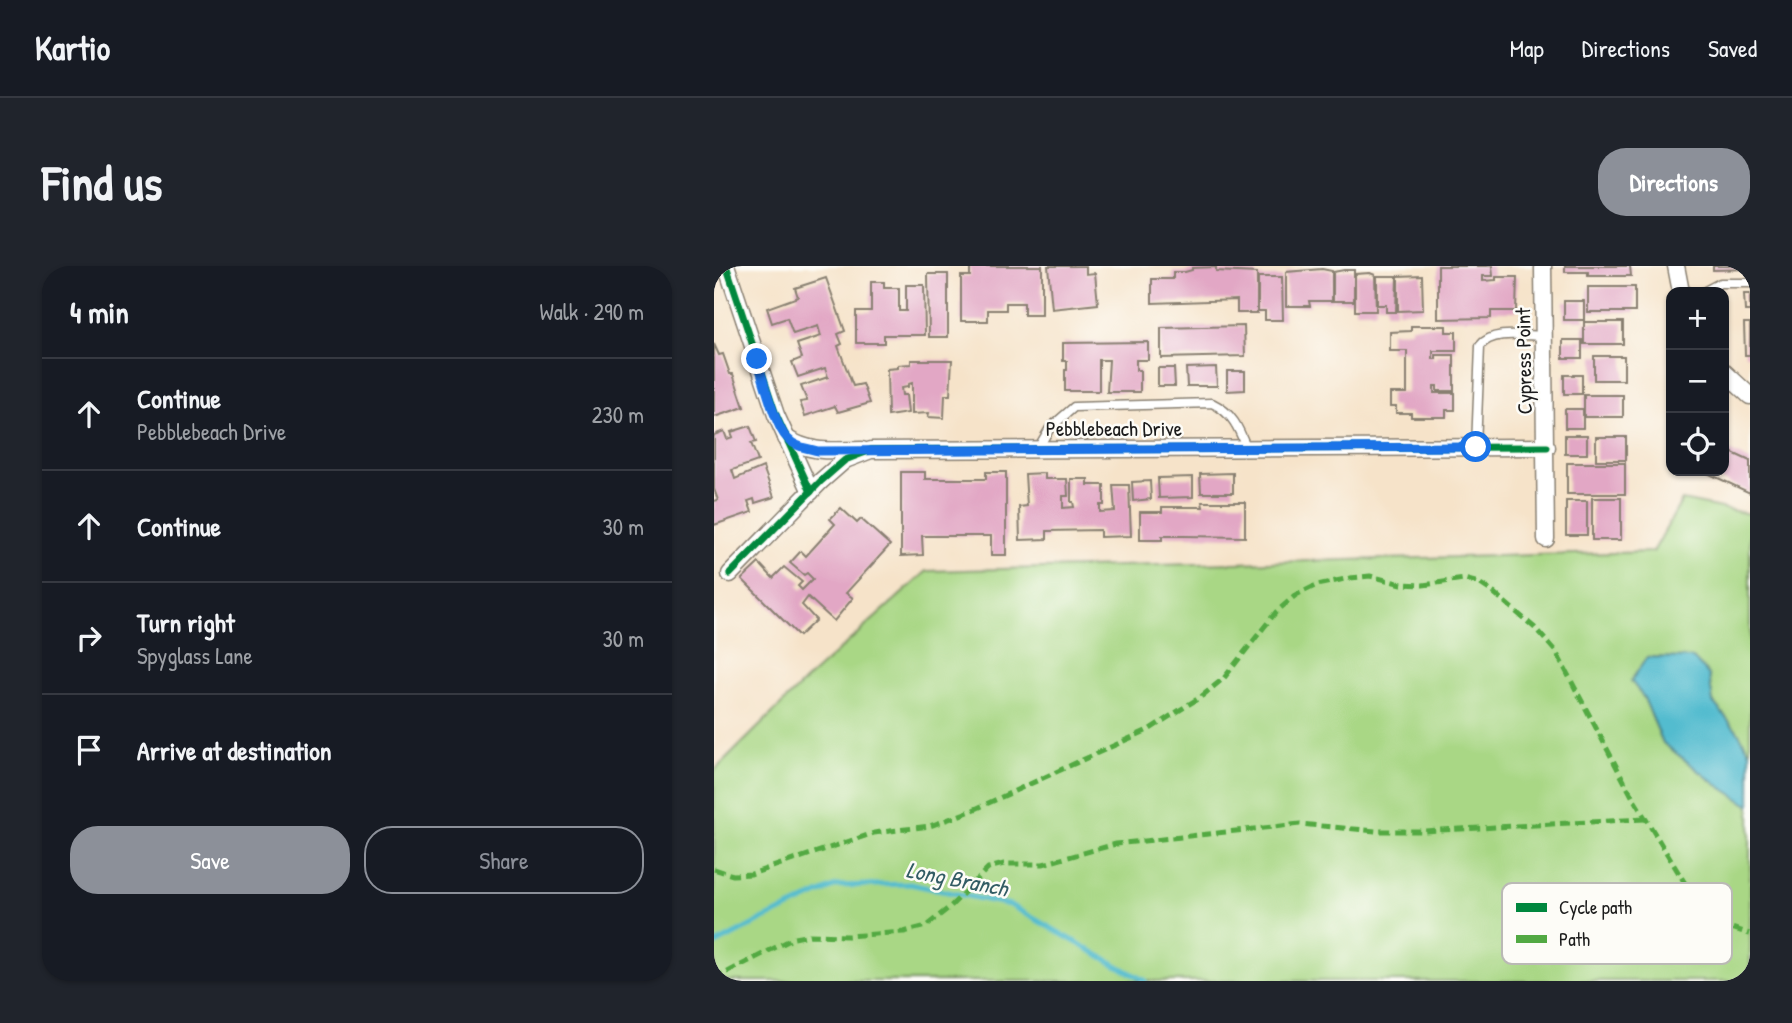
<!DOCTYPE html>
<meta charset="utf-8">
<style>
:root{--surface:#171b24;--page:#20242c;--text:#f1f3f6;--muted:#9ea1a6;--line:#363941;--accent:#8c9099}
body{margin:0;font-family:"Patrick Hand",sans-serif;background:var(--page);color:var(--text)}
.controls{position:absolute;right:21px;top:21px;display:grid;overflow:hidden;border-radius:14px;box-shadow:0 2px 5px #0004}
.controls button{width:63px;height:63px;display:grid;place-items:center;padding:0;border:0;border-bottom:2px solid var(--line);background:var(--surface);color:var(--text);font:35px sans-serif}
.stop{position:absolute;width:21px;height:21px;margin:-16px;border:5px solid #1a73e8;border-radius:50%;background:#fff}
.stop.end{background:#1a73e8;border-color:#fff;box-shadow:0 2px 7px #0008}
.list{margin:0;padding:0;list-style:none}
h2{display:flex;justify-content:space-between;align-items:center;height:91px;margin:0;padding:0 28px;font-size:30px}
h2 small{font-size:23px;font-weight:400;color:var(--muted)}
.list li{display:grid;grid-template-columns:46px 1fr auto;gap:21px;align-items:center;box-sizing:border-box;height:112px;padding:0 28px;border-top:2px solid var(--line)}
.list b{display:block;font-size:26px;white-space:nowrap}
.list p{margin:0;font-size:23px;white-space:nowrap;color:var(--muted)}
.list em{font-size:23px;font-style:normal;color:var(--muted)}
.actions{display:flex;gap:14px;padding:21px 28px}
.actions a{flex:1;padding:16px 0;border:2px solid var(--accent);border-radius:28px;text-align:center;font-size:24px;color:var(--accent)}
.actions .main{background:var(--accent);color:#fff}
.icon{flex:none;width:38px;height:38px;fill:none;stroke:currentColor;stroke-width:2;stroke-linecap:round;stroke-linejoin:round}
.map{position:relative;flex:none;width:1036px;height:715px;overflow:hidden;border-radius:28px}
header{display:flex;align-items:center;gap:42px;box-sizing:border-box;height:98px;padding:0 35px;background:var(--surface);border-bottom:2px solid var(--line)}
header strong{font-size:33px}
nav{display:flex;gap:38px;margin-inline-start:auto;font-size:24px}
.intro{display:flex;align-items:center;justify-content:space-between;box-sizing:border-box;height:168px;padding:0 42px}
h1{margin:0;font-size:49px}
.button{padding:18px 32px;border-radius:28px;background:var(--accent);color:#fff;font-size:24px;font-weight:700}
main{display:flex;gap:42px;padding:0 42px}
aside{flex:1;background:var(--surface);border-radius:28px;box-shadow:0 2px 5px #0004}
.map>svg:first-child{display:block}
.green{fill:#a9d785;stroke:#627a50;stroke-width:2}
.water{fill:#52bccf;stroke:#376c76;stroke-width:2}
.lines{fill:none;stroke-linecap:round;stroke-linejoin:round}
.stream{stroke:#52bccf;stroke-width:5}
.building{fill:#e2a7c5}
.service-casing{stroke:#898072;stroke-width:11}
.minor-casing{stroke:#898072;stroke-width:19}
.service{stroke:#fff;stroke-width:8}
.minor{stroke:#fff;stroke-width:16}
.quiet{stroke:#52a943;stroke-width:5;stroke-dasharray:10 5;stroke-linecap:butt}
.cycleway-casing{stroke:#fdfcf7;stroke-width:11}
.cycleway{stroke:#00873e;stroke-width:7}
.route{stroke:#1a73e8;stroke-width:9}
.labels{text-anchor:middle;stroke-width:5;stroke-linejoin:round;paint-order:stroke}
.street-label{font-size:21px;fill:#1c1c1c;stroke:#fdfcf7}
.water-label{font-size:23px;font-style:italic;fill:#325c64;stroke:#fdfcf7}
.key{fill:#fdfcf7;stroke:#bab9b5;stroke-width:2}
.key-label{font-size:19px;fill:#1c1c1c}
</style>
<header>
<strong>Kartio</strong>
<nav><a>Map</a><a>Directions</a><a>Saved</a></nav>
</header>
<div class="intro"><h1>Find us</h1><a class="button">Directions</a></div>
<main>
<aside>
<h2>4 min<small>Walk · 290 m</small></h2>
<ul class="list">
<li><svg class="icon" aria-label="ahead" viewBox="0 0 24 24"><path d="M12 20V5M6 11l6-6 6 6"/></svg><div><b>Continue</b><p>Pebblebeach Drive</p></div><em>230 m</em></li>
<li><svg class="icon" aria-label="ahead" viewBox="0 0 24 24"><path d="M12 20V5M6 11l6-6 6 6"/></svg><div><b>Continue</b></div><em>30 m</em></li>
<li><svg class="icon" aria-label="right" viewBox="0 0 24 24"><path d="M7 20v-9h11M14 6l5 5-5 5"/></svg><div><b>Turn right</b><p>Spyglass Lane</p></div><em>30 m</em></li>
<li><svg class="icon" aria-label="arrive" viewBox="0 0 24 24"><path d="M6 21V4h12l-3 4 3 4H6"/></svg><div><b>Arrive at destination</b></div></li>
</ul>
<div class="actions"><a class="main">Save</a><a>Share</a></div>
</aside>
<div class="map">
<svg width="1036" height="715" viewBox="0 0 1036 715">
<rect width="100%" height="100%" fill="#fdfcf7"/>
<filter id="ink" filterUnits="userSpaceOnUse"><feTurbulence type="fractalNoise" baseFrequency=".0143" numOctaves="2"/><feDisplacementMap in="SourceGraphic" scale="14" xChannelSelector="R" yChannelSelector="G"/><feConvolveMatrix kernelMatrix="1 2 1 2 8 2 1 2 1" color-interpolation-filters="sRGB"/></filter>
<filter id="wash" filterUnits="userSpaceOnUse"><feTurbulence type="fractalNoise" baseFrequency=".00686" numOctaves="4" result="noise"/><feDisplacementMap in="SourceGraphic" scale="28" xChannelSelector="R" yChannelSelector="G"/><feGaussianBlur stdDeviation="1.57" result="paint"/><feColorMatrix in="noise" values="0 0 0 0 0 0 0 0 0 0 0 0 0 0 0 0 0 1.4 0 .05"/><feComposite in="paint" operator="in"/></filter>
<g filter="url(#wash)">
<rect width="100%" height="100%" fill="#f6e3c9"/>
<path class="green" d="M968,234L1036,248V715H0V505L94,412L213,305L939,286Z"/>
<path class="water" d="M933,391L979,392L995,409L999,436L1023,464L1036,486V540L1002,518L949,477L930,432L917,415Z"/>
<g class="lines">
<path class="stream" d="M0,679L50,653L122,620L196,618L296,639L431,715"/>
</g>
<g id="blocks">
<g class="building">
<path d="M256,0H328V49H310V37H292V44H274V55H247V10H256Z"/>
<path d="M334,0H372V8L381,7L384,38L338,43Z"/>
<path d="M724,0H778L779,10H769V15L782,14V11H803L802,45H777V52L724,53Z"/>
<path d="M851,0H916L917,10H874V6H851Z"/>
<path d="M999,0H1036V3L999,4Z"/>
<path d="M502,1V5L543,7V47H523V34L438,37V13H459V6H471L478,4V2Z"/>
<path d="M608,3L618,5V35H595L596,40H572V6Z"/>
<path d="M630,4H640V35H619V6Z"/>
<path d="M656,7L661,9L662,45H641V8Z"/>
<path d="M214,8H234V71H215Z"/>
<path d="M708,9L709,44L684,45V10Z"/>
<path d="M663,10H683L682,46H672V39H663Z"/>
<path d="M544,11H568L569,54H551V45H544Z"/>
<path d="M112,12L131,65L124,68L128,78L124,80L139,120L149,118L156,137L124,146L121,140L91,150L86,136L93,135L87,120L114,111L111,102L84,111L78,96L88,92L83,78L107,70L104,60L79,68L73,52L58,57L53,42L84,31L81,22Z"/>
<path d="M157,16H170V22H185V45H192V19H210L211,69H170V77H142V45H157Z"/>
<rect x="874" y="21" width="47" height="25"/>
<path d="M1030,28H1036V45H1031Z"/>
<rect x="850" y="35" width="20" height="19"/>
<rect x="870" y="56" width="39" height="22"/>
<path d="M1030,57H1036V89H1031Z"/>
<path d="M530,60L531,90L447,92V62Z"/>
<path d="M697,60H732V66H742V85H719V93H722V89H740V125H723V120H720V127H741V144H732V151H697V147H682V140H676V127H693V85H676V66L697,65Z"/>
<rect x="849" y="74" width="19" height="18"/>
<path d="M434,76V94H422V104H426V126H393L395,94H385V125H351V104H353V95H349V77Z"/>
<path d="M0,78L5,89L9,88L16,108H19L30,141L0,151Z"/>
<rect x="880" y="90" width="30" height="24"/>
<path d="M197,94H238L236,129H231L230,152L214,151L215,147L198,148V117L194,118V121L187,122L188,129H192L194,147L174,150L173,103L184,102V99L197,98Z"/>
<path d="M502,101L503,120H473L472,102Z"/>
<path d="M444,102H460L461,120H444Z"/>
<path d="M513,105H531V124L513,125Z"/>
<rect x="850" y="109" width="18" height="19"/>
<rect x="870" y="129" width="39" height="22"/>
<rect x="851" y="143" width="18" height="19"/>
<path d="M36,160L42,176L37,177L44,195L18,204L21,213L49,201L60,231L41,237L40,233L34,235L38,246L0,259V235L4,234L0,223V169L10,165L13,173L19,171L17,166Z"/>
<rect x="851" y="169" width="22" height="19"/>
<rect x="882" y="171" width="30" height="23"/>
<path d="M1010,183L1036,195V227L989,205H1010Z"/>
<rect x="853" y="197" width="58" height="31"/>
<path d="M187,206H211V213H272V206H292V289H277V270H208L209,289L187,290Z"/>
<path d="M331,207V213H353L354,230H349V242L360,241L359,236H357V213H374V219H390V239H386V246L401,245L399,219H415L417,270L386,271V264L333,265V273L306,274L305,241L313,240L311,208Z"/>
<path d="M519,207V227H487L486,208Z"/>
<path d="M479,211V231L445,232L444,212Z"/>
<path d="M436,215L437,233L419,235L418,216Z"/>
<rect x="878" y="232" width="29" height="42"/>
<rect x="852" y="235" width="21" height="34"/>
<path d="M488,236H531V271L469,270H448V274H426V246H448V241H489Z"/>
<path d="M127,242L143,257L147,253L176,279L132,327L139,332L120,355L94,331L88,339L102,354L85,370L28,313L45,297L59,312L70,301L88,316L84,320L88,324L99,313L93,307L90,309L76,297L87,285L92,290L121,258L116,253Z"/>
</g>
</g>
</g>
<g filter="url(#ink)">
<use href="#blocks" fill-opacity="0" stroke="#898072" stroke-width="2"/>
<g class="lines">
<defs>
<g id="service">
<path d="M989,26L1006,17H1036"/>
<path d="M762,181L766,80C778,63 811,70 830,70"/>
<path d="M323,184L336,162L360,141L498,137C519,147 525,163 533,183"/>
</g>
<g id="minor">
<path d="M829,0L832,273"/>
<path d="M962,0L967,26"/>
<path d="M13,2L62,149L97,226"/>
<path d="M1010,106L1036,130"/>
<path d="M72,172C97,188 119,184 148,184"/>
<path d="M16,308L107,215L131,194L157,184L833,181"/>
</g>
</defs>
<use href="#service" class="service-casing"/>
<use href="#minor" class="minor-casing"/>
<use href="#service" class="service"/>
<use href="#minor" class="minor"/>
<g class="quiet">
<path d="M0,603L19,609L37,608L160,567L216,560L257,545L436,463L488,430L510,412L562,346L582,329L603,319L636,312L656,310L688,318L709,319L750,313L765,317L780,327L821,362L842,386L919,532L983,637L1002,657L1036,668"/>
<path d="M0,713L80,672L96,669L134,670L190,666L212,660L236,641L274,602L290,598H329L402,578L586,558L662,565H709L931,553"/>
</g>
<defs>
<g id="cycleway">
<path d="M13,2L62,149L97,226"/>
<path d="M16,308L107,215L131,194L157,184L833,181"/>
</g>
</defs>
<use href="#cycleway" class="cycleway-casing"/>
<use href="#cycleway" class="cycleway"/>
</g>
</g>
<g class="lines" filter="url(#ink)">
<path class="route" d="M43,93C49,111 61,161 73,172C81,181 93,182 104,185L762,181"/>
</g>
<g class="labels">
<g class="street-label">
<text transform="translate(810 95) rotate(-91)" y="7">Cypress Point</text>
<text x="400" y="170">Pebblebeach Drive</text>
</g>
<g class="water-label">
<text transform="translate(243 613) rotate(11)" y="8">Long Branch</text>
</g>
</g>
<rect x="788" y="617" width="230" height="81" rx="10" class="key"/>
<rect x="802" y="637" width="31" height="9" fill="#00873e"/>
<rect x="802" y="669" width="31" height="8" fill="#52a943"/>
<g class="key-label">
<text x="845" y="648">Cycle path</text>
<text x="845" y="680">Path</text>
</g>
</svg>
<div class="controls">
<button>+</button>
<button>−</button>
<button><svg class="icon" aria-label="locate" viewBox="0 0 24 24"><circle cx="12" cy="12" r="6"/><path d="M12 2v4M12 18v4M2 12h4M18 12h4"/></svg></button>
</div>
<div class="stop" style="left:762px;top:181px"></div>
<div class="stop end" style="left:43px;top:93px"></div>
</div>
</main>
